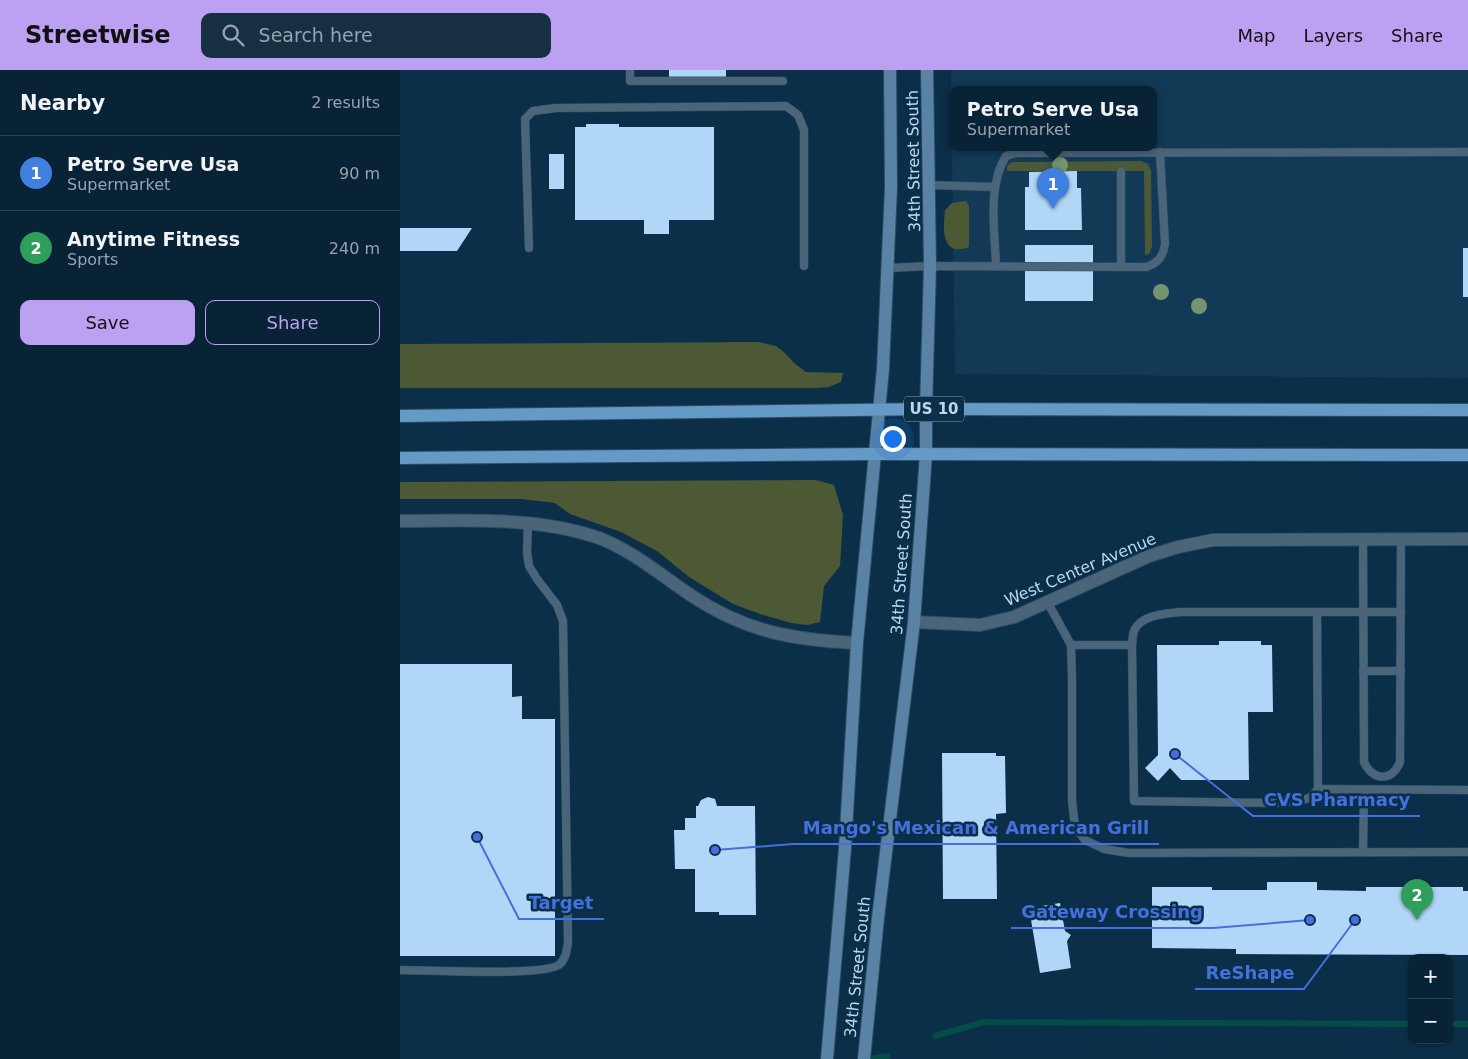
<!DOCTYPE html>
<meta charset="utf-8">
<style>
:root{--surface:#082336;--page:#162f42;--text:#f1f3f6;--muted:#98a4ad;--line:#294051;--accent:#bca0f2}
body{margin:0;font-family:"DejaVu Sans",sans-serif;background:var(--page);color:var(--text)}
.controls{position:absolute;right:15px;bottom:15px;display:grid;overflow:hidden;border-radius:10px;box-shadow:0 1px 4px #0004}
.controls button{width:45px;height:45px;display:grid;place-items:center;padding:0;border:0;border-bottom:1px solid var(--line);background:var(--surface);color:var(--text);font:25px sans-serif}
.you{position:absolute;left:492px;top:368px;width:18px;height:18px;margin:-12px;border:4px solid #fff;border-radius:50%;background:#1a73e8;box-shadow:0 0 0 8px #1a73e833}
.badge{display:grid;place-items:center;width:32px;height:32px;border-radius:50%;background:var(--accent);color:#fff;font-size:16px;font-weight:700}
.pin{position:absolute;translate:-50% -41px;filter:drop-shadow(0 1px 2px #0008)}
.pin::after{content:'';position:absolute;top:26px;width:18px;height:15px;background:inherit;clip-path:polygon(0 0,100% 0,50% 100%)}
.popup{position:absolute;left:549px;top:16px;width:208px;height:65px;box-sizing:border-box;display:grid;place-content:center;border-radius:10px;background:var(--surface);filter:drop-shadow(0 1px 4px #0005);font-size:16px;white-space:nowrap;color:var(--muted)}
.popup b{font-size:19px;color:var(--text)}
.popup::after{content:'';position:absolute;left:50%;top:100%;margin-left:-10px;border:10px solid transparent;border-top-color:var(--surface)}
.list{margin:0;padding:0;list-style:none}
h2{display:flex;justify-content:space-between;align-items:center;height:65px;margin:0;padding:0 20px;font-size:21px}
h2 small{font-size:16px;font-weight:400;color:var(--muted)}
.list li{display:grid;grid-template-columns:32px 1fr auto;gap:15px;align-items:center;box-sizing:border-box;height:75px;padding:0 20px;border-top:1px solid var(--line)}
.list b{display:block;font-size:19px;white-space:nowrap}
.list p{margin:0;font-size:16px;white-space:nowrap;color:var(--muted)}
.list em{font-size:16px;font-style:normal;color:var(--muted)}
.actions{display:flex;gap:10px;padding:15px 20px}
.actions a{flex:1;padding:11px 0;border:1px solid var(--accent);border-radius:10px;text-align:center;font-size:18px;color:var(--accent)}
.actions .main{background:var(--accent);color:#111}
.icon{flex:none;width:28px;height:28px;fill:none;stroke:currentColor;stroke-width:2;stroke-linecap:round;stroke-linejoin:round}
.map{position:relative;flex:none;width:1068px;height:989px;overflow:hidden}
header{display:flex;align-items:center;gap:30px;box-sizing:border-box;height:70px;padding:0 25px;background:var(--accent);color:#111}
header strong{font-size:24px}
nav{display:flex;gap:28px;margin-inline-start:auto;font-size:18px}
.search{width:350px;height:45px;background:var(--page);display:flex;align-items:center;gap:12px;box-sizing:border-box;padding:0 18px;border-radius:10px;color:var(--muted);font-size:19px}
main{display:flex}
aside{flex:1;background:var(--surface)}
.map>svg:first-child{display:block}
.built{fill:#123a57;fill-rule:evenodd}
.green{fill:#4c5934}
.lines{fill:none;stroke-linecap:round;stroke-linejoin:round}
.stream{stroke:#034d46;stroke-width:6}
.building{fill:#b1d7f8}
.lane-casing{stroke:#2a4d67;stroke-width:9}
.street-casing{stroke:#2a4d67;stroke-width:14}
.secondary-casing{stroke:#2a4d67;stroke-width:14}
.primary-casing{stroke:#2a4d67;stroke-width:14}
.lane{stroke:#4a6479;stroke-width:8}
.street{stroke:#4a6479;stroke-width:12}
.secondary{stroke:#5982a4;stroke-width:12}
.primary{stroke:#649ac5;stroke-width:12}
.tree{fill:#749471}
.labels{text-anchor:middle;stroke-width:5;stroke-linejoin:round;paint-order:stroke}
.shield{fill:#0b2f48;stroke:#83a5bf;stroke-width:1}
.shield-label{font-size:15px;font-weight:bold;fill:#b7d7f2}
.street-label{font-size:16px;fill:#b7d7f2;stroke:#0b2f48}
.leader{fill:none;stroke:#4470de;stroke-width:2}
.callout-dot{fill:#4470de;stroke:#0b2f48;stroke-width:2}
.callout-label{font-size:18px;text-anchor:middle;font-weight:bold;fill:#4470de;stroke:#0b2f48;stroke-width:5;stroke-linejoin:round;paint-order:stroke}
</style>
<header>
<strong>Streetwise</strong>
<div class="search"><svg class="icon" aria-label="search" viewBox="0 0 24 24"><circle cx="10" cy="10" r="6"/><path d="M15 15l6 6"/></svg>Search here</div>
<nav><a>Map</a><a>Layers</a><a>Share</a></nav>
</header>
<main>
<aside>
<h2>Nearby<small>2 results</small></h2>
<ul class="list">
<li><span class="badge" style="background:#3f7fe0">1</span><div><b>Petro Serve Usa</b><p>Supermarket</p></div><em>90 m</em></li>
<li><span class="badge" style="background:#2e9e5b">2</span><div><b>Anytime Fitness</b><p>Sports</p></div><em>240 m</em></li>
</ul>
<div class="actions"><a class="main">Save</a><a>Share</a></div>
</aside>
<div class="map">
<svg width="1068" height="989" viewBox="0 0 1068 989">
<rect width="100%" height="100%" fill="#0b2f48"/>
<path class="built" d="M551,0H1068V308L555,304ZM553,20H753V78H553Z"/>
<g class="green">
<path d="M741,91L748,94L751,101L752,176L749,184L745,185L744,101H607V96L612,92Z"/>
<path d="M566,131L569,136V177C541,188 543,158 545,140L552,133Z"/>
<path d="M359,272L376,276L384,282L394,293L406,302L443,303L441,312L429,317L418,318H0V274Z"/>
<path d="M416,410L434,415L443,445L440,496L424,516L420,552L407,555L391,553L360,544L333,534L289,507L257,481L221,462L170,444L155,433L121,429H0V412Z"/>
</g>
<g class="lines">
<g class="stream">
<path d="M1049,954H1068"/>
<path d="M535,966L584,952L1012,954"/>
<path d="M471,989L488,986"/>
</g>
</g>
<g class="building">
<rect x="269" y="0" width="57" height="7"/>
<path d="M186,54H219V57H314V150H269V164H244V150H175V57H186Z"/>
<rect x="149" y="84" width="15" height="35"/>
<path d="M677,101V118H681L682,160H625V117H629V102Z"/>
<path d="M0,158H72L57,181H0Z"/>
<rect x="625" y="175" width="68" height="56"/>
<rect x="1063" y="178" width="5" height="49"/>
<path d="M819,571H861V575H872L873,642H848L849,710H781L770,698L758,711L745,698L758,685L757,575H819Z"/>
<path d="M0,594H112V627L122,626V649H155V886H0Z"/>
<path d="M542,683H596V686H605L606,743L596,744L597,829H543Z"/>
<path d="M308,727L315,729L317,736H355L356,845H319V842H295V799H275L274,760H285V748H296V736H298L301,730Z"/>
<path d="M867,812H917V820L966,821V817H1063V821H1068V885L836,884V879L752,878V817H812V820H867Z"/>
<path d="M660,833L665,861L671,865L667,871L671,898L640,903L629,838Z"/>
</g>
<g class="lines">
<defs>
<g id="lane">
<path d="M230,0V11H383"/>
<path d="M721,101V197"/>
<path d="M529,115L594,117"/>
<path d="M129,178L125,49L133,41L156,38L386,36L398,45L404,60V196"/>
<path d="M596,196C595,162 587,116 606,86L616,83L1068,82"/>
<path d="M488,198L530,196L746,197C758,193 763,187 765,174L760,82"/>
<path d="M963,469L964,692C973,711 992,712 1000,692L1001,469"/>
<path d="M648,533L671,575L672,608V731L675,757L685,770L704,779L729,783L1068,782"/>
<path d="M917,542L918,719"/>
<path d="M671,575H732L734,731L876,733L903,730L911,727L918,719L1068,720"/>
<path d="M732,575C733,570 732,563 735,559C743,544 766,544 781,542H1001"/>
<path d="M963,601H1001"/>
<path d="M963,782L964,720"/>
<path d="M0,900C25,900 147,907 160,894C166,888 167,880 168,872L163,551L157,535L137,509L129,496L127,482L128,453"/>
</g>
<g id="street">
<path d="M0,451C66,451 136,446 199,468C233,481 262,506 292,526C346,562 394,570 457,573"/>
<path d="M514,552L580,555L614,547L749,486L778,477L813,470L1068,469"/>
</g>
<g id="secondary">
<path d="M427,989L445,778L457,573L483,299L491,117L490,0"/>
<path d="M464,989L478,848L514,552L526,384V339L530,196L527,0"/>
</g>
<g id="primary">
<path d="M0,346L526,339L1068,340"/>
<path d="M0,388L474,384L1068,385"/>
</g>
</defs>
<use href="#lane" class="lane-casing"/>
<use href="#street" class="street-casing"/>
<use href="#secondary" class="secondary-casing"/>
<use href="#primary" class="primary-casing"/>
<use href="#lane" class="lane"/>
<use href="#street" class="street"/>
<use href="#secondary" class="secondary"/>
<use href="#primary" class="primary"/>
</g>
<g class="tree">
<circle cx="660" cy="95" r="8"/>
<circle cx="761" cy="222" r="8"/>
<circle cx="799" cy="236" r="8"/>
</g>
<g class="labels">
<rect class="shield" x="504" y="326.5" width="60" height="25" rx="4"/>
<g class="shield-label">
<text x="534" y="344">US 10</text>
</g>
<g class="street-label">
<text transform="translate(513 91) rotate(-91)" y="6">34th Street South</text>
<text transform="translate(501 494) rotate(-86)" y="6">34th Street South</text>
<text transform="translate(680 499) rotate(-23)" y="6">West Center Avenue</text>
<text transform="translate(457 897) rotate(-84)" y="6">34th Street South</text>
</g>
</g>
<path class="leader" d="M775 684L853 746H1020M315 780L393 774H759M77 767L119 849H204M910 850L813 858H611M955 850L904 919H795"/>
<g class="callout-dot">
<circle cx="775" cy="684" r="5"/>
<circle cx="315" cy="780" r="5"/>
<circle cx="77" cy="767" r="5"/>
<circle cx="910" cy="850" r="5"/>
<circle cx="955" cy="850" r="5"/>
</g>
<g class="callout-label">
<text x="937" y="736">CVS Pharmacy</text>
<text x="576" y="764">Mango's Mexican &amp; American Grill</text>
<text x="161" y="839">Target</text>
<text x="712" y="848">Gateway Crossing</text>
<text x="850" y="909">ReShape</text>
</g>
</svg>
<div class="controls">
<button>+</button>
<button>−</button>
</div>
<div class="you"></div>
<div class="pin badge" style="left:653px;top:139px;background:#3f7fe0">1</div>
<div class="popup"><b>Petro Serve Usa</b>Supermarket</div>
<div class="pin badge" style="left:1017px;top:850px;background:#2e9e5b">2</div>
</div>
</main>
